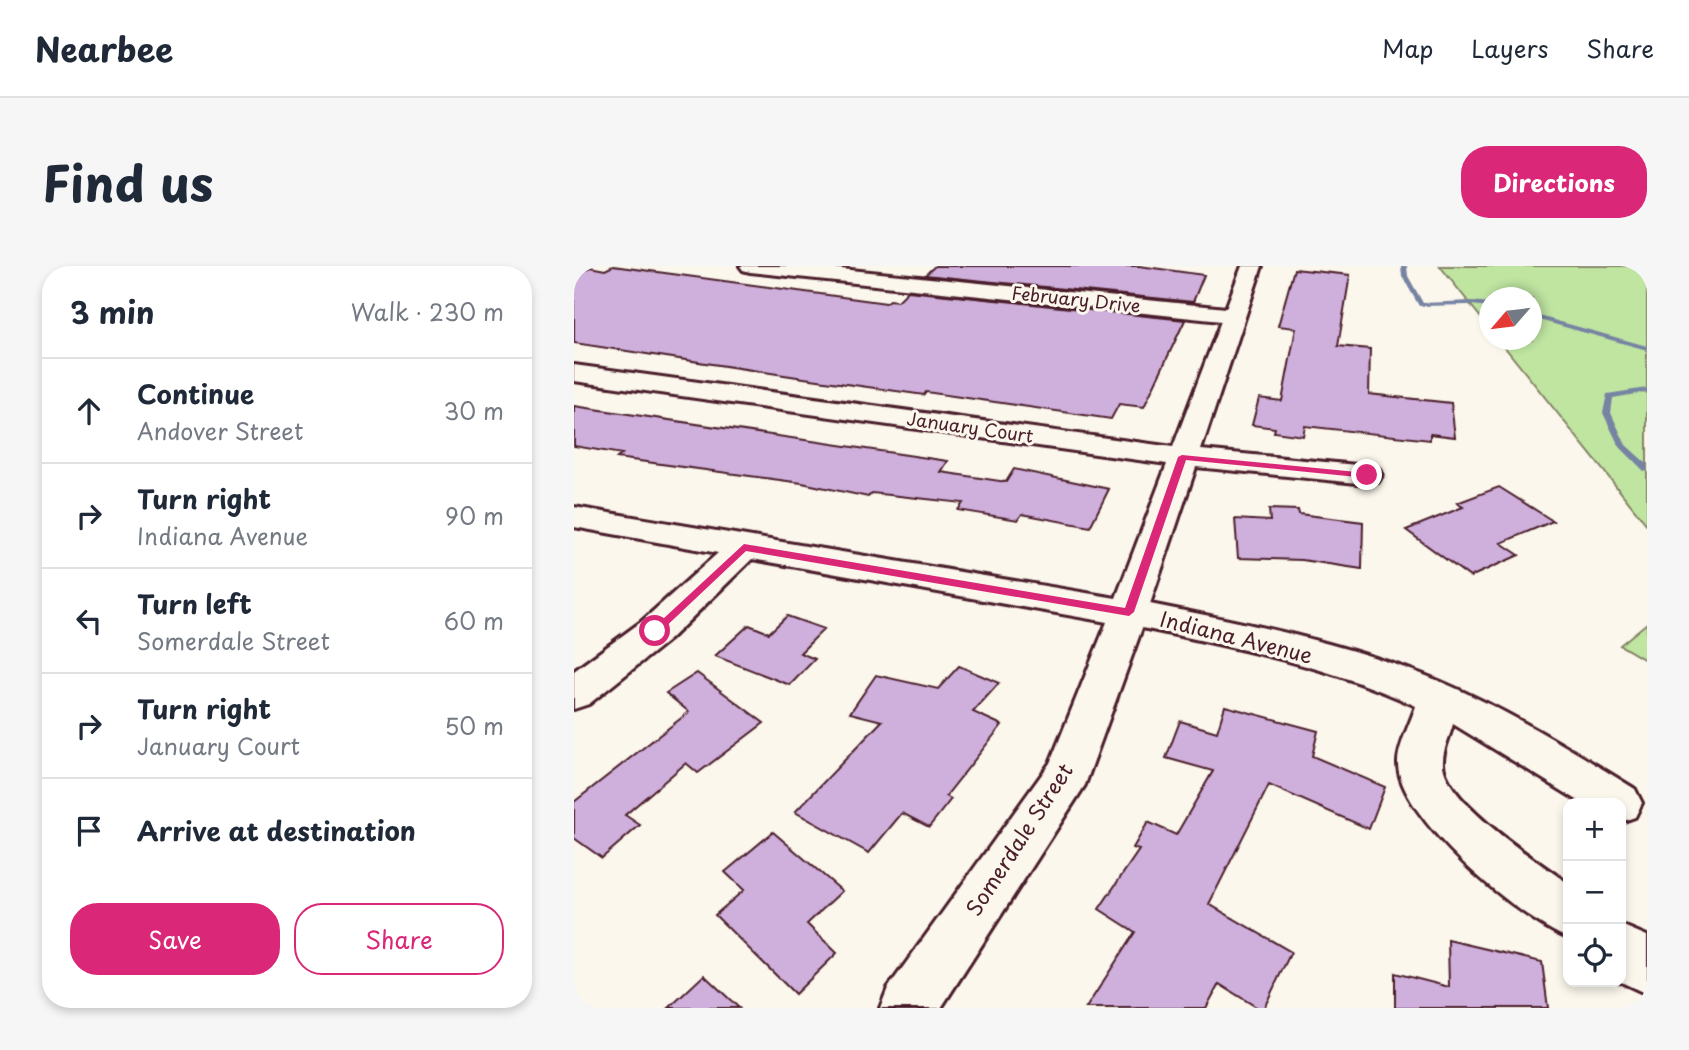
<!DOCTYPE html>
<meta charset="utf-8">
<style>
:root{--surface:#fff;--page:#f6f6f7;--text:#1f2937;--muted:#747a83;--line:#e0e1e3;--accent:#db2777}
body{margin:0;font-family:"Playpen Sans",sans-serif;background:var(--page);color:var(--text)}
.controls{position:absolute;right:21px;bottom:21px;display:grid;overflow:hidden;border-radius:14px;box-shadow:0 4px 10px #0003}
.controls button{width:63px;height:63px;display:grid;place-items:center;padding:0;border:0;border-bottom:2px solid var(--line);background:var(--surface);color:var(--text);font:35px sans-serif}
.compass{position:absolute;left:905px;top:21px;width:63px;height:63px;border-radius:50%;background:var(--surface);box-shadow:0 4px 10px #0003;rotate:242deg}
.stop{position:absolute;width:21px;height:21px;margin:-16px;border:5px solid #db2777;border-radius:50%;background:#fff}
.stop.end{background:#db2777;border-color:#fff;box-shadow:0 2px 7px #0008}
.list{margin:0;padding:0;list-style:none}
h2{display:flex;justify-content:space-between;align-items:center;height:91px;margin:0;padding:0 28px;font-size:30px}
h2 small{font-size:23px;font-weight:400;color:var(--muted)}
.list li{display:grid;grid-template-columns:46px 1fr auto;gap:21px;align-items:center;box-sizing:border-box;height:105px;padding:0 28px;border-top:2px solid var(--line)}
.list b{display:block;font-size:26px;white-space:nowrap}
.list p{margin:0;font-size:23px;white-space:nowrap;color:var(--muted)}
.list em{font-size:23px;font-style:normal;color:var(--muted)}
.actions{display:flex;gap:14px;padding:21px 28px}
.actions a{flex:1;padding:16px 0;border:2px solid var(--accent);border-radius:28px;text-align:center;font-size:24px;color:var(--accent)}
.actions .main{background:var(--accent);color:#fff}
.icon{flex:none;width:38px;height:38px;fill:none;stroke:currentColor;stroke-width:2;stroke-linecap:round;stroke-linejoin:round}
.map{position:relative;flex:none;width:1073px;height:742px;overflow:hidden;border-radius:28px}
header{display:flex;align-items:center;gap:42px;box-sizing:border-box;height:98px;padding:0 35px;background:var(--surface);border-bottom:2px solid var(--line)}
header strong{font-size:33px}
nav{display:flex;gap:38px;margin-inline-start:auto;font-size:24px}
.intro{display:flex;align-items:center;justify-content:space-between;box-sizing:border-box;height:168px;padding:0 42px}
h1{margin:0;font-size:49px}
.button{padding:18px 32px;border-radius:28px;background:var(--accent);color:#fff;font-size:24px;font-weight:700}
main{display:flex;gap:42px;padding:0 42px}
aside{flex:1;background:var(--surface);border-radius:28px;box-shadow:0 4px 10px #0003}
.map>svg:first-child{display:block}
.green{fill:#bfe5a1;stroke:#848266;stroke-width:2}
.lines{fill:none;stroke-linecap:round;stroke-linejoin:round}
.stream{fill:#7783a2;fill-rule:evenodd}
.building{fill:#cfb0dc;stroke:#4a1f2b;stroke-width:2}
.minor-casing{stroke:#4a1f2b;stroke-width:6}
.minor{fill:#fbf7ec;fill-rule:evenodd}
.route{fill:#db2777}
.labels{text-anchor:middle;stroke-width:6;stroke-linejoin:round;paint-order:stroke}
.far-street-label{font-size:18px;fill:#4a1f2b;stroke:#fbf7ec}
.street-label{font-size:21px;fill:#4a1f2b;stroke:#fbf7ec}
</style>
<header>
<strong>Nearbee</strong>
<nav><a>Map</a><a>Layers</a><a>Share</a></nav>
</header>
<div class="intro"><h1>Find us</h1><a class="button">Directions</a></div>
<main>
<aside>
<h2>3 min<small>Walk · 230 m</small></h2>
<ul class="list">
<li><svg class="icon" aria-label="ahead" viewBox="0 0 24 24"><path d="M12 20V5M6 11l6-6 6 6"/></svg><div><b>Continue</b><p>Andover Street</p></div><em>30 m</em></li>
<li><svg class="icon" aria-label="right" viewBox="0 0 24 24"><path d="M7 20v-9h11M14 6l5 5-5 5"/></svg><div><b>Turn right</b><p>Indiana Avenue</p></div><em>90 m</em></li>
<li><svg class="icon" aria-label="left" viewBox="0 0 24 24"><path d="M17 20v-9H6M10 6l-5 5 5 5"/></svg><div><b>Turn left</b><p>Somerdale Street</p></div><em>60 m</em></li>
<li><svg class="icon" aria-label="right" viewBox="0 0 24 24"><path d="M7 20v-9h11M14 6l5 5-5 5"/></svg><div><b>Turn right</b><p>January Court</p></div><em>50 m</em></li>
<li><svg class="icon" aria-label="arrive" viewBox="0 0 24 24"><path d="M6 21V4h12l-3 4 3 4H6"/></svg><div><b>Arrive at destination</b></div></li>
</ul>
<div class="actions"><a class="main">Save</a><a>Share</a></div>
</aside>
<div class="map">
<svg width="1073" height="742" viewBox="0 0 1073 742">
<rect width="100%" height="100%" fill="#fbf7ec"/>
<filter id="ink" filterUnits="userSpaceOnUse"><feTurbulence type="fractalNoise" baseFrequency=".0143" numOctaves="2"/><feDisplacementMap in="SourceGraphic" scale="14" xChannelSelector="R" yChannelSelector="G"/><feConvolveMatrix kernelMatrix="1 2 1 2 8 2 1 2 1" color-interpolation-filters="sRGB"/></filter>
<g filter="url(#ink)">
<g class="green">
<path d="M866,0H1073V259L925,74H958V32H916L915,62Z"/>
<path d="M1073,357V395L1046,379Z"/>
</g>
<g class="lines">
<g class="stream">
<path d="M827,0H833L834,10L849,37L897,35L916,37V41L897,39L845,40L828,10Z"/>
<path d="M958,48L1073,80V84L958,52Z"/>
<path d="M1073,122V126L1039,132L1037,147L1052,179L1073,198V205H1070L1045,180L1029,147L1033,128Z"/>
</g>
</g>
<g class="building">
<path d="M39,0L312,37L316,34L324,35L334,25L611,54L570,141L545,138L537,153L352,126L350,129L230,112L0,77V8L16,1L31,4Z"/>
<path d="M361,0H565L630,9L619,36L351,9Z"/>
<path d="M720,3L776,9L764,80L796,83L795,128L877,137L881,171L856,168V174L731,160L729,170L700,166L701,162L678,159L685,132L708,135L722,62L704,60Z"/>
<path d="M0,140L374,195L367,206L432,216L440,203L535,223L516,261L448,248L444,254L384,244L389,237L298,227L294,231L228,217L43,192L48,188L0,180Z"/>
<path d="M925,221L979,255L927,277L945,289L896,311L832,264L889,241L883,237Z"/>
<path d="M695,243L724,244L725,248L789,256L788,303L728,294L664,292L661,253L696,255Z"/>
<path d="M213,350L250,363L226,387L241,393L216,419L141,390L175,359L195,367Z"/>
<path d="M385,400L425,417L399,446L428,459L372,530L377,533L355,561L328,547L295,587L221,546L308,455L276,447L302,409L364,423Z"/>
<path d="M123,407L190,457L124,507L112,497L51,549L66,559L28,592L0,572V536L115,446L92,427Z"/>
<path d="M651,440L744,465L738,490L811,521L795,563L695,519L635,638L717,686L690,742H684L645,718L632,742H512L561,666L525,643L565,584L559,582L574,556L602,569L639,505L592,492L606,455L643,466Z"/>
<path d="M199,566L268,625L233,658L263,687L221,728L141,649L170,624L151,606Z"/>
<path d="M874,674L968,696L974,742H821V707L875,721Z"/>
<path d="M130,709L165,742H95Z"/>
</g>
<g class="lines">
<defs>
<g id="minor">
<path d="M166,0H237L652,42L668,0H688L627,184L793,200L804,202L808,209L804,216L793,218L622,201L576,338C673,357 773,377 865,415C934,444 998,484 1061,523L1068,537L1061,551L1047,556V537H1008L879,458C876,470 869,483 869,495C866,533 965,597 994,617V672C948,655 822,550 824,496C824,481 837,455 842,440C756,400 660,381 568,362L511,519L367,742H306L314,722L476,497L533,356L178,293L95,374L15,438L0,443V405L67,356L144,287L0,261V241L542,332L593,198L0,115V99L599,181L647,55L176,6L169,4Z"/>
<path d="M1047,659L1073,670V728L1047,716Z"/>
</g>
</defs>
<use href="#minor" class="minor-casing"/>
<use href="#minor" class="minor"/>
</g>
</g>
<path class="route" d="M608,189L793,207L797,209L793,212L612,194L560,346L555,350L172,285L85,367H77L76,365L170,278L551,342L604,191Z"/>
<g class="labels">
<g class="far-street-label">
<text transform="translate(502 34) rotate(6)" y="6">February Drive</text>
<text transform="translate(396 162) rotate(8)" y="6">January Court</text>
</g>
<g class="street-label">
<text transform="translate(662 372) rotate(14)" y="7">Indiana Avenue</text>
<text transform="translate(446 574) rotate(-57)" y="7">Somerdale Street</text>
</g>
</g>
</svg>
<div class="controls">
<button>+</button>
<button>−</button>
<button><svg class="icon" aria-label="locate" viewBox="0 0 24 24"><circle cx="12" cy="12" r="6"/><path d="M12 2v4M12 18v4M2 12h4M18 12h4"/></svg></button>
</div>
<svg class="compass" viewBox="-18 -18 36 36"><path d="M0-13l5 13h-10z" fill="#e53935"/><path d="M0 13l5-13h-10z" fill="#747a83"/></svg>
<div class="stop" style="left:81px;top:365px"></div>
<div class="stop end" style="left:793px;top:209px"></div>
</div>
</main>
